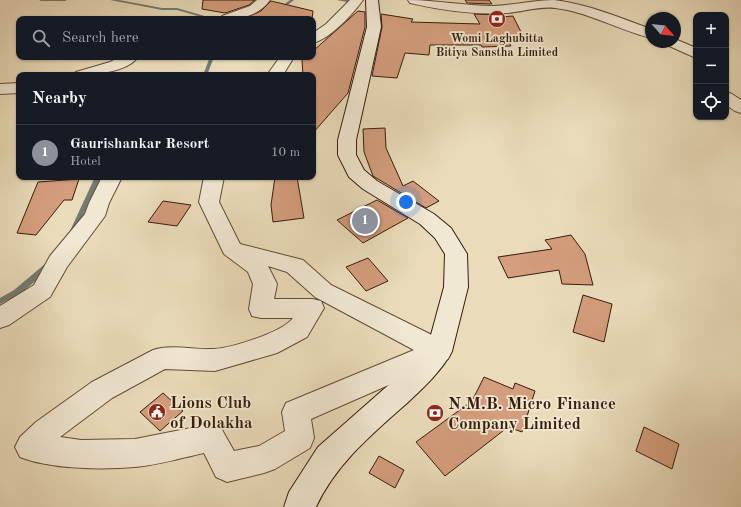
<!DOCTYPE html>
<meta charset="utf-8">
<style>
:root{--surface:#171b24;--page:#20242c;--text:#f1f3f6;--muted:#9ea1a6;--line:#363941;--accent:#8c9099}
body{margin:0;font-family:"Old Standard TT",serif;background:var(--page);color:var(--text)}
.controls{position:absolute;right:12px;top:12px;display:grid;overflow:hidden;border-radius:8px;box-shadow:0 1px 3px #0004}
.controls button{width:36px;height:36px;display:grid;place-items:center;padding:0;border:0;border-bottom:1px solid var(--line);background:var(--surface);color:var(--text);font:20px sans-serif}
.compass{position:absolute;left:645px;top:12px;width:36px;height:36px;border-radius:50%;background:var(--surface);box-shadow:0 1px 3px #0004;rotate:117deg}
.you{position:absolute;left:406px;top:202px;width:14px;height:14px;margin:-10px;border:3px solid #fff;border-radius:50%;background:#1a73e8;box-shadow:0 0 0 6px #1a73e833}
.badge{display:grid;place-items:center;width:26px;height:26px;border-radius:50%;background:var(--accent);color:#fff;font-size:13px;font-weight:700}
.pin{position:absolute;translate:-50% -50%;border:2px solid #fff;box-shadow:0 1px 4px #0006}
.list{margin:0;padding:0;list-style:none}
h2{display:flex;justify-content:space-between;align-items:center;height:52px;margin:0;padding:0 16px;font-size:17px}
h2 small{font-size:13px;font-weight:400;color:var(--muted)}
.list li{display:grid;grid-template-columns:26px 1fr auto;gap:12px;align-items:center;box-sizing:border-box;height:56px;padding:0 16px;border-top:1px solid var(--line)}
.list b{display:block;font-size:15px;white-space:nowrap}
.list p{margin:0;font-size:13px;white-space:nowrap;color:var(--muted)}
.list em{font-size:13px;font-style:normal;color:var(--muted)}
.icon{flex:none;width:22px;height:22px;fill:none;stroke:currentColor;stroke-width:2;stroke-linecap:round;stroke-linejoin:round}
.map{position:relative;flex:none;width:741px;height:507px;overflow:hidden}
.search{position:absolute;background:var(--surface);box-shadow:0 1px 3px #0004;left:16px;top:16px;width:300px;height:44px;display:flex;align-items:center;gap:10px;box-sizing:border-box;padding:0 14px;border-radius:8px;color:var(--muted);font-size:15px}
.panel{position:absolute;background:var(--surface);box-shadow:0 1px 3px #0004;left:16px;top:72px;width:300px;height:108px;border-radius:8px}
.map>svg:first-child{display:block}
.lines{fill:none;stroke-linecap:round;stroke-linejoin:round}
.stream{fill:#737b74;fill-rule:evenodd}
.building{fill:#d49d7d;stroke:#371d0a}
.street-casing{stroke:#644d36;stroke-width:2}
.secondary-casing{stroke:#371d0a;stroke-width:2}
.street{fill:#f1e8d3;fill-rule:evenodd}
.secondary{fill:#f1e8d3;fill-rule:evenodd}
.labels{text-anchor:middle;stroke-width:3.5;stroke-linejoin:round;paint-order:stroke}
.far-poi-label{font-size:12px;font-weight:bold;fill:#371d0a;stroke:#f1e8d3}
.near-poi-label{font-size:17px;font-weight:bold;fill:#371d0a;stroke:#f1e8d3;text-anchor:start}
</style>
<div class="map">
<svg width="741" height="507" viewBox="0 0 741 507">
<rect width="100%" height="100%" fill="#eadcbb"/>
<filter id="stains"><feTurbulence type="fractalNoise" baseFrequency=".005" numOctaves="4"/><feColorMatrix values="0 0 0 0 .2 0 0 0 0 .09 0 0 0 0 .02 0 0 0 .5 -.17"/></filter>
<radialGradient id="worn" r=".72"><stop offset=".6" stop-color="#630" stop-opacity="0"/><stop offset="1" stop-color="#630" stop-opacity=".3"/></radialGradient>
<g class="lines">
<g class="stream">
<path d="M39,0H67L65,1H41Z"/>
<path d="M110,0H119L162,8H177L215,19H208L177,10H162Z"/>
<path d="M290,0H294L270,19H265Z"/>
<path d="M337,0H359L347,2Z"/>
<path d="M210,57H214L207,75H203Z"/>
<path d="M95,177H101L75,233L74,235H70L69,233Z"/>
<path d="M48,263L52,266L51,268L20,294L0,304V298L14,290L45,264Z"/>
</g>
</g>
<g class="building">
<path d="M203,0H255L249,5L225,13L202,9Z"/>
<path d="M465,0H489L492,4L467,3Z"/>
<path d="M271,1L313,11L312,19L245,18L261,11Z"/>
<path d="M358,11L365,12V27L348,93L313,133V75H303L302,60L306,57H313V51Z"/>
<path d="M381,14L413,19L411,22L480,24L474,14L499,15L500,17L513,16L525,40L508,41L511,46L482,47L481,45H430L429,55L405,53L397,78L372,76L382,27Z"/>
<path d="M385,128L386,148L403,186L413,181L439,201L426,208L373,176L364,152L363,129Z"/>
<path d="M275,177H297L304,218L273,222L271,205Z"/>
<path d="M79,179L72,200H64L36,235L17,233L38,182Z"/>
<path d="M377,200L408,218L363,243L337,220Z"/>
<path d="M163,201L191,205L177,226L148,222Z"/>
<path d="M571,235L585,254L593,285L562,284L559,270L508,278L498,257L552,249L545,240Z"/>
<path d="M368,258L388,281L366,291L346,267Z"/>
<path d="M583,295L612,304L604,342L573,332Z"/>
<path d="M484,377L513,389L515,383L535,391L522,432L508,427L445,476L416,442L472,401Z"/>
<path d="M163,393L183,411L160,431L140,412Z"/>
<path d="M644,427L679,444L672,469L636,451Z"/>
<path d="M379,456L404,470L395,488L369,473Z"/>
</g>
<g class="lines">
<defs>
<g id="street">
<path d="M257,0H270C258,17 239,19 220,19L222,16L250,6Z"/>
<path d="M350,0H363C353,14 330,39 313,43V33L326,24Z"/>
<path d="M408,0C437,0 465,6 493,6C513,5 537,0 554,0C588,4 620,18 651,29V38C618,30 589,12 555,8C539,6 522,12 507,13C474,15 441,10 410,3Z"/>
<path d="M675,39L696,48V58L667,45L665,42H675Z"/>
<path d="M120,57H138C127,73 91,75 73,75L76,72L110,62Z"/>
<path d="M280,57H294L283,75H267Z"/>
<path d="M19,83V93L0,94V84Z"/>
<path d="M726,92L732,94L741,100V113L735,111L726,105Z"/>
<path d="M102,177H122L109,203L105,216L67,267L50,297L9,325L0,328V306L34,285L50,256L85,214L89,203Z"/>
<path d="M204,177H224L219,202L240,244L303,260L331,285L448,343L452,351L448,359L311,419L314,438L310,448L275,469L264,473L227,482L216,477L204,453C181,458 158,465 135,467C102,470 50,469 20,457L15,447L20,437L36,422L92,382L153,350C172,344 194,350 214,349C232,348 283,332 293,318H261L252,316L249,309L253,284L248,272L224,254L199,202ZM268,266L287,272L315,297L414,350L286,403L282,412L285,431L259,446L234,451L221,428L211,424L135,439L81,440L60,437L112,398L165,369L215,371L277,353L307,337L324,308L321,301L312,299H274L277,284Z"/>
</g>
<path id="secondary" d="M366,0H378L381,27L356,140V155L364,170L377,181L434,214L451,228L467,254L468,287L452,351C442,371 422,389 406,404C371,435 336,464 316,507H284L289,492L318,447L401,374L428,346L444,287L445,254L435,238L420,224L363,189L349,177L338,155V140L367,27Z"/>
</defs>
<use href="#street" class="street-casing"/>
<use href="#secondary" class="secondary-casing"/>
<use href="#street" class="street"/>
<use href="#secondary" class="secondary"/>
</g>
<defs>
<symbol id="bank-disc" viewBox="-11 -11 22 22"><circle r="9.5" fill="#8f2418" stroke="#f1e8d3"/><path d="M-6-4H6V4H-6ZM0-2.3a2.3 2.3 0 1 0 0 4.6a2.3 2.3 0 1 0 0-4.6Z" fill="#fff"/></symbol>
<symbol id="civic-disc" viewBox="-11 -11 22 22"><circle r="9.5" fill="#8f2418" stroke="#f1e8d3"/><path d="M-.6-6.5H3V-4.5H.6V-3L4-1V1h2V6H-6V1h2V-1L-.6-3ZM-1.2 2.5V6h2.4V2.5Z" fill="#fff"/></symbol>
</defs>
<g fill-rule="evenodd">
<use href="#bank-disc" x="487" y="9" width="20" height="20"/>
<use href="#civic-disc" x="147" y="402" width="20" height="20"/>
<use href="#bank-disc" x="425" y="403" width="20" height="20"/>
</g>
<g class="labels">
<g class="far-poi-label">
<text x="497" y="42">Womi Laghubitta<tspan x="497" dy="14">Bitiya Sanstha Limited</tspan></text>
</g>
<g class="near-poi-label">
<text x="170" y="408">Lions Club<tspan x="170" dy="20">of Dolakha</tspan></text>
<text x="448" y="409">N.M.B. Micro Finance<tspan x="448" dy="20">Company Limited</tspan></text>
</g>
</g>
<rect width="100%" height="100%" filter="url(#stains)"/>
<rect width="100%" height="100%" fill="url(#worn)"/>
</svg>
<div class="controls">
<button>+</button>
<button>−</button>
<button><svg class="icon" aria-label="locate" viewBox="0 0 24 24"><circle cx="12" cy="12" r="6"/><path d="M12 2v4M12 18v4M2 12h4M18 12h4"/></svg></button>
</div>
<svg class="compass" viewBox="-18 -18 36 36"><path d="M0-13l5 13h-10z" fill="#e53935"/><path d="M0 13l5-13h-10z" fill="#9ea1a6"/></svg>
<div class="you"></div>
<div class="pin badge" style="left:365px;top:221px">1</div>
<div class="search"><svg class="icon" aria-label="search" viewBox="0 0 24 24"><circle cx="10" cy="10" r="6"/><path d="M15 15l6 6"/></svg>Search here</div>
<section class="panel">
<h2>Nearby<small></small></h2>
<ul class="list">
<li><span class="badge">1</span><div><b>Gaurishankar Resort</b><p>Hotel</p></div><em>10 m</em></li>
</ul>
</section>
</div>
